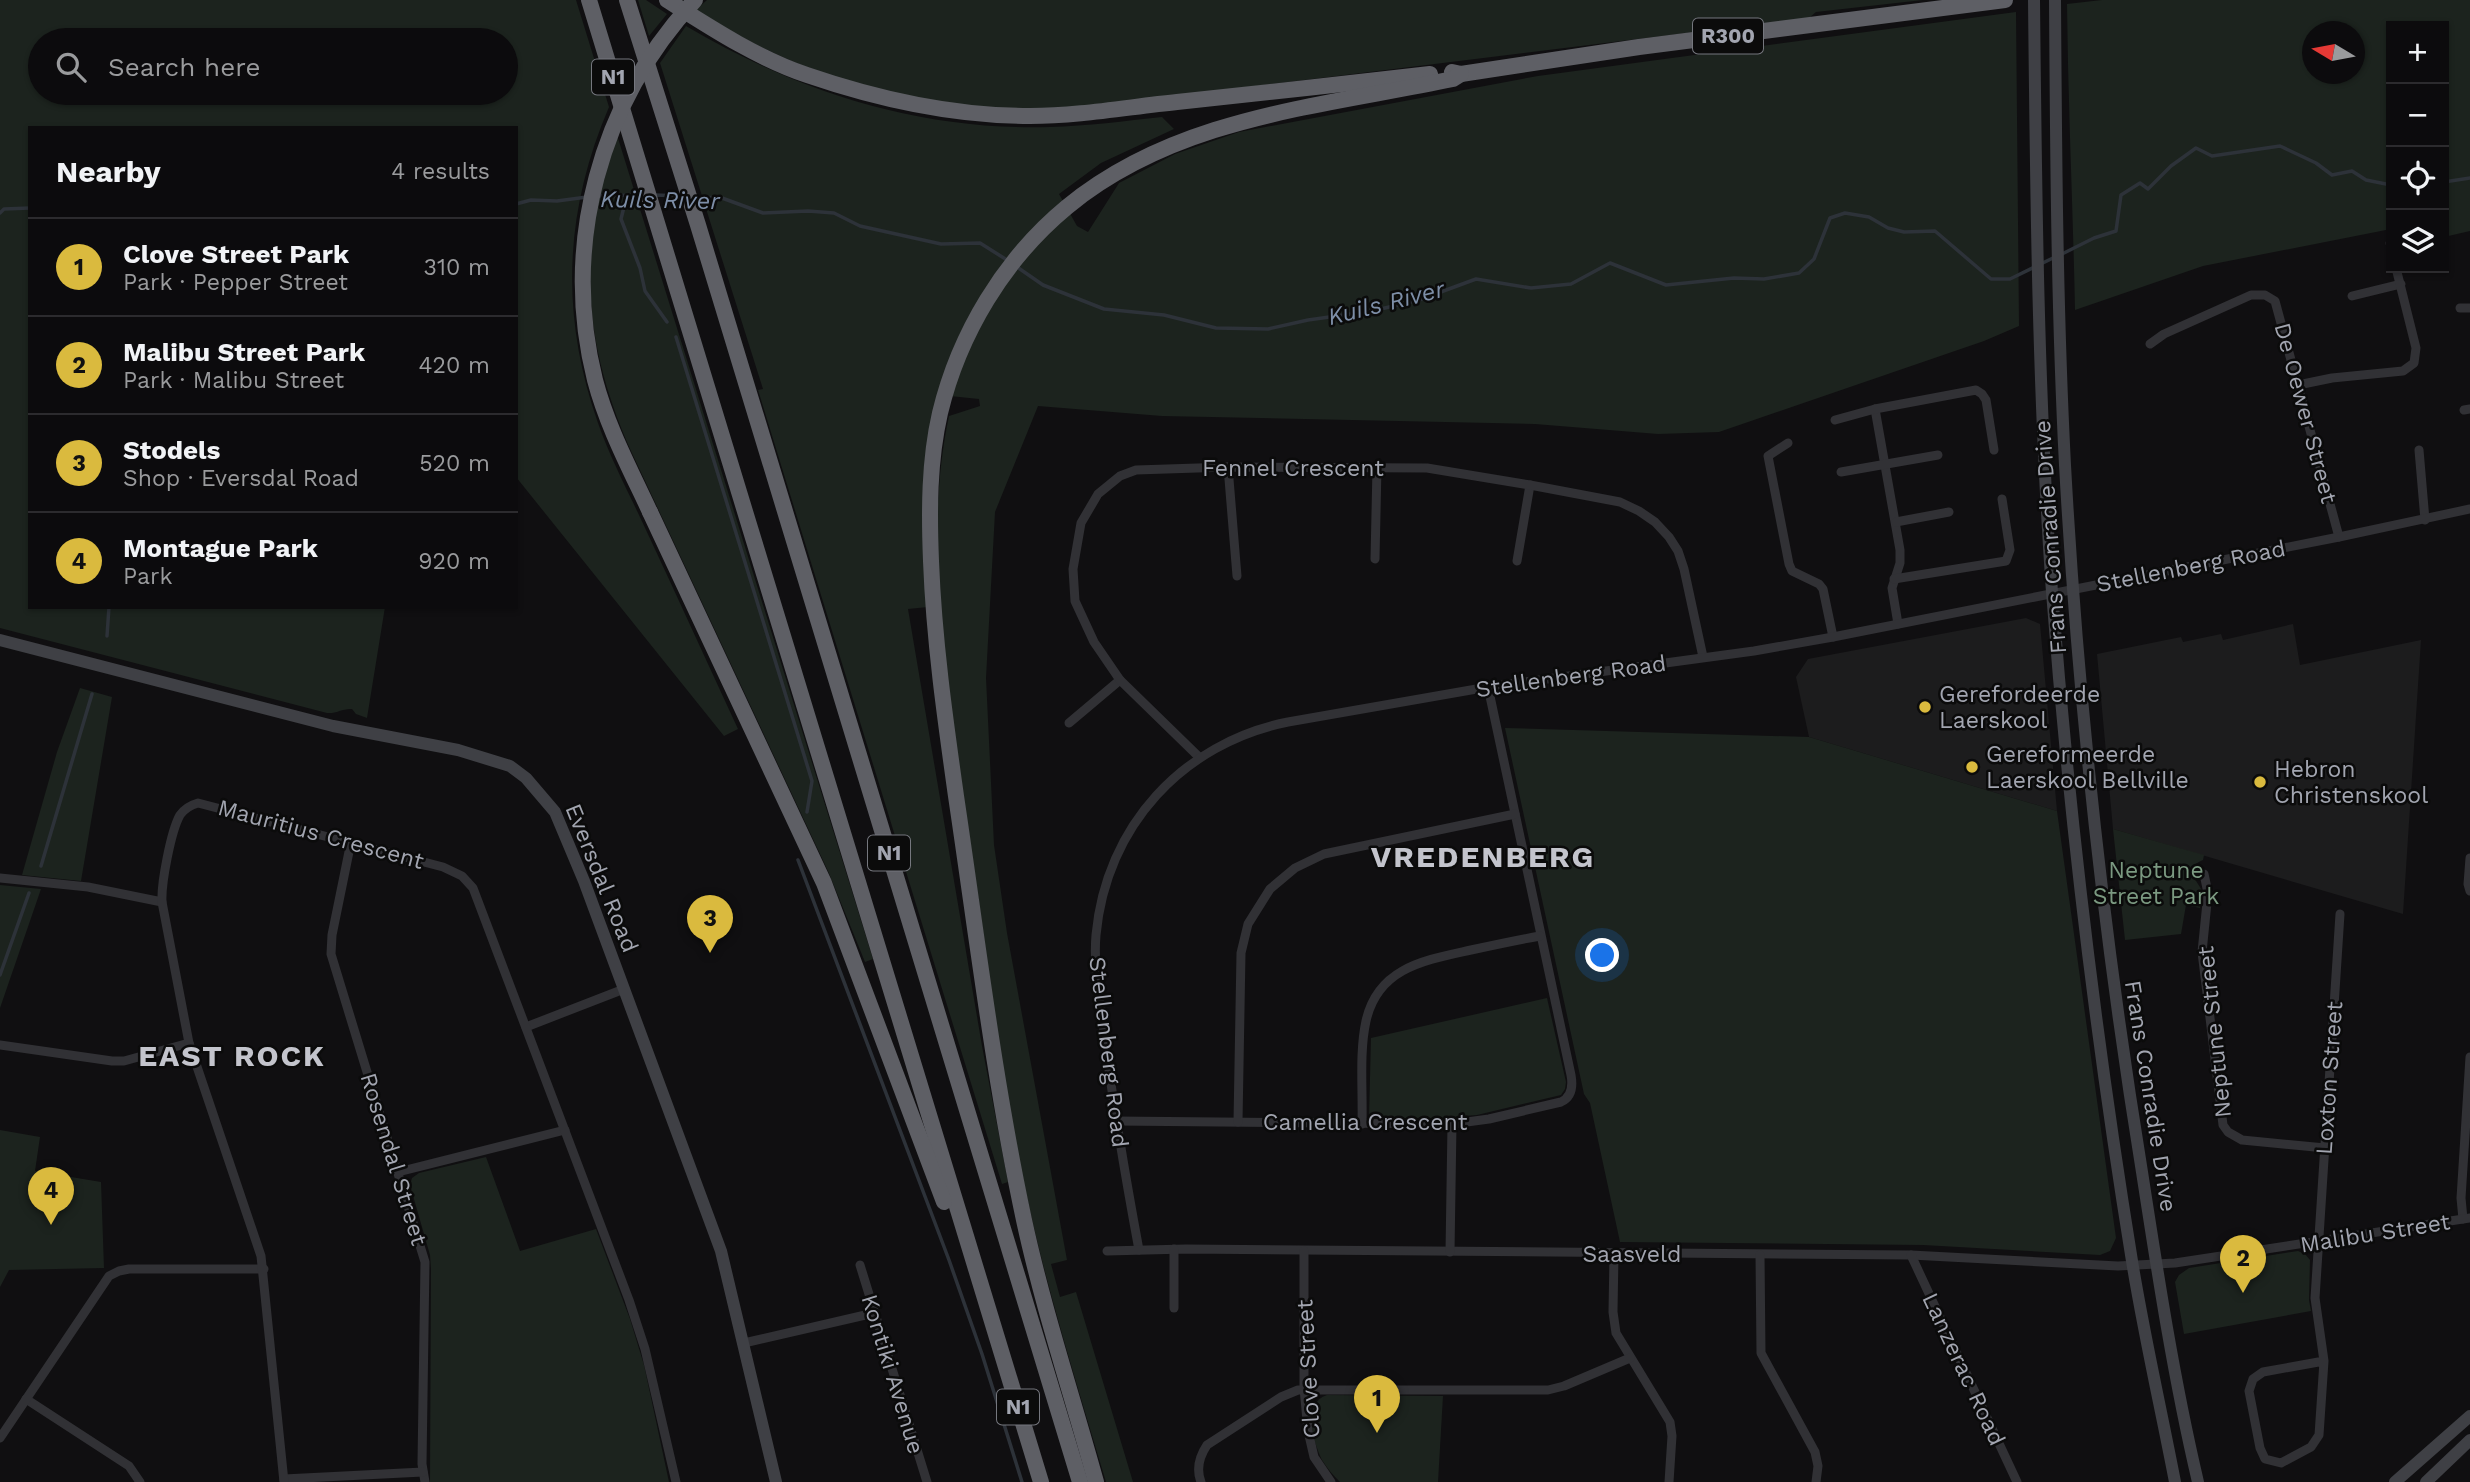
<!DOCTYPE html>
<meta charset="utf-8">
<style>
:root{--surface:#0c0b0d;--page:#1a191b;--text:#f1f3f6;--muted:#9a9b9d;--line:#2c2b2e;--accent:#daba3e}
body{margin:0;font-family:"Work Sans",sans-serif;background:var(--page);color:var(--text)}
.controls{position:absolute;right:21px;top:21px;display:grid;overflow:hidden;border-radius:0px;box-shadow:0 2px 5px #0004}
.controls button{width:63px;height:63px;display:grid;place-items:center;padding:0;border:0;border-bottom:2px solid var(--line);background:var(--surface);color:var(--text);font:35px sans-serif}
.compass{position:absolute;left:2302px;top:21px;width:63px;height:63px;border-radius:50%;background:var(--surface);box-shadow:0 2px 5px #0004;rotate:280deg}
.you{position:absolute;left:1603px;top:956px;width:24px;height:24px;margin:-18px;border:5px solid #fff;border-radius:50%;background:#1a73e8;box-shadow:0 0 0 10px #1a73e833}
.badge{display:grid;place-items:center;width:46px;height:46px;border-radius:50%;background:var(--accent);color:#111;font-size:23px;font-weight:700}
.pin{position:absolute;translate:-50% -58px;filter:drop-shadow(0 2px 4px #0008)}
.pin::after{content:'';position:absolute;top:37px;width:24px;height:21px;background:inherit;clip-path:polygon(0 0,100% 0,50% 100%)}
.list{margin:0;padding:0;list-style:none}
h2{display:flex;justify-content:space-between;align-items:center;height:91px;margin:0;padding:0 28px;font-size:30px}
h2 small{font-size:23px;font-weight:400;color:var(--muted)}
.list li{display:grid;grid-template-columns:46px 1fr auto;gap:21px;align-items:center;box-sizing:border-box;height:98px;padding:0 28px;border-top:2px solid var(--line)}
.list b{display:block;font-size:26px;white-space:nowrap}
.list p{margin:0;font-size:23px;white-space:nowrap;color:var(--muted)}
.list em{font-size:23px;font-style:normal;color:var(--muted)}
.icon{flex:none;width:38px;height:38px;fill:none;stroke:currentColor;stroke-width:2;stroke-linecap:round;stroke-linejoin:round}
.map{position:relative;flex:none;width:2470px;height:1482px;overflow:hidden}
.search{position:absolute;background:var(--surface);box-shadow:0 2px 5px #0004;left:28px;top:28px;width:490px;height:77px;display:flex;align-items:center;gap:18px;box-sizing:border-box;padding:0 24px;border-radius:38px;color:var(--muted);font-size:26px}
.panel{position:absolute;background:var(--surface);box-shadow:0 2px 5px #0004;left:28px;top:126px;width:490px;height:483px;border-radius:0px}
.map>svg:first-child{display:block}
.built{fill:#1c1c1d}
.green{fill:#1c231e;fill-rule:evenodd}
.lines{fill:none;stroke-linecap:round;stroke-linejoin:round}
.stream{stroke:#2d3239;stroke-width:3.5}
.street{stroke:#313135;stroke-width:9}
.secondary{stroke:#3f4045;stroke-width:12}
.highway{stroke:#5e5f65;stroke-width:16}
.highway-bridge{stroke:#5e5f65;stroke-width:16}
.poi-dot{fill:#daba3e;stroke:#0b0b0b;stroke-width:2.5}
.labels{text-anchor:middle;stroke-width:5;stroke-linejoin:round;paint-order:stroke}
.shield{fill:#0b0b0b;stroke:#75777e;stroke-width:2}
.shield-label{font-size:21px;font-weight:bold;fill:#a2a5b0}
.street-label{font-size:23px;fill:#a2a5b0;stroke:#0b0b0b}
.poi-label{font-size:23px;fill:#a2a5b0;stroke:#0b0b0b;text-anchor:start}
.park-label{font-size:23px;fill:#7b9981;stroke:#0b0b0b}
.water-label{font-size:24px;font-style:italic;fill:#7d8ea7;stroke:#0b0b0b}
.district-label{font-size:30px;font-weight:bold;letter-spacing:2px;fill:#c3c4cc;stroke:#0b0b0b}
</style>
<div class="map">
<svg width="2470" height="1482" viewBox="0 0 2470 1482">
<rect width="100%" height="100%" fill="#100f11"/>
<g class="built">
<path d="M2026,618L2040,624L2057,811L1809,737L1796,677L1808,659Z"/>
<path d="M2293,624L2300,665L2421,640L2403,914L2113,829L2097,654L2181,637L2183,642L2221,634L2223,640Z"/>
</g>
<g class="green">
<path d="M0,0H576L609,107C564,212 560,315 598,423C611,460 630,495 646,530C677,596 707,662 738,729L724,736L516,477V128H30V607H385L367,718L356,714L352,709C343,708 336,714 327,713L0,628ZM506,40V93H40V40Z"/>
<path d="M638,0H646L667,14L649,36Z"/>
<path d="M707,0H1923L1816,12L1809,18L1110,104C1089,106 1068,109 1046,109C955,111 859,93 776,54C748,42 723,26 696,10Z"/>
<path d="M2102,0H2470V231L2444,237V26H2391V229L2203,266L2075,310C2073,208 2068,106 2067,4ZM2312,32H2354V74H2312Z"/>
<path d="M2016,12L2019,326L1984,341L1719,432L1658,434L1535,424L1162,416L1038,406L995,512L986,678L994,845L1007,933L1067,1260L1051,1264L1060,1297L1076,1292L1133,1482H1106C1077,1384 1046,1287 1025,1188C1000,1069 986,947 968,827C949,696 921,547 949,416L980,406L979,399L940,395L928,607L908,609L982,1046L1008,1182L1002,1184L758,390L763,389L660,63L686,26C798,92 920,131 1050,127C1087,126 1125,121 1162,117L1174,129L1101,163L1059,194L1077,226L1088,232L1119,183L1175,154L1239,132L1538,76Z"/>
<path d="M617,135L873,959L865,962L828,871L631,451C593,366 580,288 598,196C602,175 611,155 617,135Z"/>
<path d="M80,688L112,697L81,881L22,875L57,752Z"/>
<path d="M1505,728L1809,737L2057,811L2116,1238L2110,1251L2100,1255L1923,1245L1620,1242L1590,1103L1584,1094Z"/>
<path d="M2113,829L2204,855L2203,860C2181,869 2197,879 2202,891L2200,908L2186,905L2181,934L2125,940Z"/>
<path d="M0,885L41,889L0,1008Z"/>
<path d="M1547,998L1566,1082L1565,1089L1561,1095L1477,1115L1438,1118H1369L1371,1038Z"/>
<path d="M0,1130L40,1137L35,1171L101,1182L104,1268L9,1270L0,1287Z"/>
<path d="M486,1157L520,1251L596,1229L630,1319L644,1365L669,1482H430L431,1269L430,1255L410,1185L412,1178L419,1173Z"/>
<path d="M2298,1251L2305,1254L2310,1260L2309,1300L2311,1311L2184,1334L2175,1282L2179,1275L2189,1268Z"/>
<path d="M1327,1395L1443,1396L1438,1482H1340C1333,1475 1327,1468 1322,1460C1313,1442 1302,1403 1327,1395Z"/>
</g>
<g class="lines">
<g class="stream">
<path d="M2444,182L2470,178"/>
<path d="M627,195L621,219L640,268L645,291L667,322"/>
<path d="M654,195L685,196"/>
<path d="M598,196L643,195"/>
<path d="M696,197L722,198L763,213L808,211L834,213L860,226L941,244L980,243L1007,260"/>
<path d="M516,204L531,200L557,201L587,197"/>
<path d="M0,213L4,209L30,208"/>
<path d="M2062,254L2094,238L2116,231L2121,195L2140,183L2148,189L2171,166L2196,148L2212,156L2280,146L2316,163L2332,175L2352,171L2366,180L2391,185"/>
<path d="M1017,267L1043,285L1104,309L1164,315L1216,328L1268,329L1308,320L1372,311L1419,300L1476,279L1531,288L1571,284L1610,263L1666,285L1734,278L1764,279L1799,273L1814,259L1830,218L1845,213L1869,217L1888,228L1904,232L1935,231L1991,279H2010L2055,257"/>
<path d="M676,337L812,781L807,812"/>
<path d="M107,636L109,607"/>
<path d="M798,860L949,1260L982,1354L1022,1482"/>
<path d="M41,866L92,694"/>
<path d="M0,975L29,893"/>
</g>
<g class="street">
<path d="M2390,243L2391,247"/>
<path d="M2352,296L2401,284"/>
<path d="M2460,308H2470"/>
<path d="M2150,344L2164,334L2251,295H2265L2275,301L2339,537"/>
<path d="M2298,385L2332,378L2403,371L2414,363L2416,348L2396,268"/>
<path d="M1875,409L1900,550V563L1892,588L1898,624"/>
<path d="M2464,410L2470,409"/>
<path d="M1835,420L1875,409L1976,390L1982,394L1986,400L1994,450"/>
<path d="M1788,443L1768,456L1789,564L1792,571L1819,584L1823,589L1833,637"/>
<path d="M2419,450L2425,520"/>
<path d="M1228,467L1237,576"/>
<path d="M1841,472L1938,455"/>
<path d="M1896,522L1949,512"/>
<path d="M1375,559L1377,467"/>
<path d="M1517,561L1530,485"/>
<path d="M1894,579L2006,561L2010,550L2002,499"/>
<path d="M1069,723L1120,680"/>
<path d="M1199,757L1120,680L1094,642L1075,601L1073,569L1081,523L1098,494L1120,476L1136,470L1228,467L1427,468L1530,485L1620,502L1639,511L1655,522L1669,537L1678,551L1684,569L1703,657"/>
<path d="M351,842L332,935L331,954L425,1262L422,1464L425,1482"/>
<path d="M2470,858L2468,884L2470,891"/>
<path d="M2204,874L2208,893L2202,952L2223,1125L2228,1132L2242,1140L2325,1148"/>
<path d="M0,878L88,887L162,902"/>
<path d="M526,1027L624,989"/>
<path d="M0,1045L112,1061H124L189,1043"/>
<path d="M1115,1121L1452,1124L1489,1119L1561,1102C1572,1097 1573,1086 1571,1075L1488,687"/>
<path d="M1238,1122L1241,953L1248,924L1270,889L1295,868L1324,854L1515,814"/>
<path d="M1362,1124C1363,1090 1359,1053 1366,1021C1378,967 1426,960 1471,950C1494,945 1517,940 1540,936"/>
<path d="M398,1172L565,1130"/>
<path d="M2463,1219L2461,1198L2470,1057"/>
<path d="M1139,1250C1126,1180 1114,1111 1105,1040C1101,1005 1093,970 1096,935C1106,826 1183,743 1288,722L1488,687L1754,651L1833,637L2339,537L2470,509"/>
<path d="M1107,1251L1186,1249L1911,1255L2118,1266L2175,1263L2470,1218"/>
<path d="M1304,1251V1388L1308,1431L1314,1457L1331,1482"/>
<path d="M1450,1252L1452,1124"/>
<path d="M1614,1254L1613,1312L1616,1333L1670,1422L1672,1436L1669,1482"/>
<path d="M1760,1255L1761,1353L1815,1452L1818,1466L1816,1482"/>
<path d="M1911,1255L2017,1482"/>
<path d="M860,1265L927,1482"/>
<path d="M1174,1308V1249"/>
<path d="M744,1343L874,1313"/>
<path d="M2324,1361L2263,1372L2253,1379L2249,1391L2260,1448L2265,1459L2281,1463L2311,1447L2319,1435L2324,1361L2315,1298L2340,914"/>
<path d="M26,1399L129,1466L140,1482"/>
<path d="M0,1438L109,1276L119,1271L129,1269H264"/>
<path d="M284,1479L423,1472"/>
<path d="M284,1482L261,1256L189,1043L162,902C161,883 171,831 180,815C185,808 191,805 198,803L443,867L462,876L473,888L629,1300L645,1349L676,1482"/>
<path d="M1201,1482C1196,1469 1199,1457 1207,1445L1281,1397L1298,1390H1548L1564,1386L1630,1358"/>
</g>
<g class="secondary">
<path d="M2034,0C2036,198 2038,395 2052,592C2069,816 2096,1039 2132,1261C2144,1335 2161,1409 2175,1482"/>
<path d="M2055,0C2056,155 2057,310 2065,465C2078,702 2104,938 2142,1172C2158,1276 2174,1380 2198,1482"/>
<path d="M0,640L333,726L458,750L510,766L526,778L555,812L584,881L721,1251L776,1482"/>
<path d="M2395,1482L2470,1416"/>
<path d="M2426,1482L2470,1440"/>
</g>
<g class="highway">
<path d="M589,0L1041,1482"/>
<path d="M627,0L698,225L1080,1482"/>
<path d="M667,0C711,28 757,58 807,75C877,99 955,116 1030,116C1079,116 1128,107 1177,102C1261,93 1346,84 1430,74"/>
<path d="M1452,72L1461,74L1639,47L2005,0"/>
<path d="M650,512L824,883L944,1202"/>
<path d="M1096,1482C1072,1395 1043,1308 1024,1220C994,1080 977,937 956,796C945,718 934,640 931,561C929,511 929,461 940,413C959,334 1004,259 1067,207C1176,117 1319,107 1453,79L1461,74"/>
</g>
<path class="highway-bridge" d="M650,512C630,469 607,426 595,380C561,244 600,102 695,0"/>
</g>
<g class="poi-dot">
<circle cx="1925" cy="707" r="7"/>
<circle cx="1972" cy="767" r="7"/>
<circle cx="2260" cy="782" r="7"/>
</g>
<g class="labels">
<g class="shield">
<rect x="1693" y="18.5" width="70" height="35" rx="5"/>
<rect x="592" y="59.5" width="42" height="35" rx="5"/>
<rect x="868" y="835.5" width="42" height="35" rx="5"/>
<rect x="997" y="1389.5" width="42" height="35" rx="5"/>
</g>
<g class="shield-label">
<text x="1728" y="43">R300</text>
<text x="613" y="84">N1</text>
<text x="889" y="860">N1</text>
<text x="1018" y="1414">N1</text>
</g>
<g class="street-label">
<text transform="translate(2306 413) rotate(75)" y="8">De Oewer Street</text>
<text x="1293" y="476">Fennel Crescent</text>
<text transform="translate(2050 537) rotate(-94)" y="8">Frans Conradie Drive</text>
<text transform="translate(2191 566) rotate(-11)" y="8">Stellenberg Road</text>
<text transform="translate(1571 676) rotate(-8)" y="8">Stellenberg Road</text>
<text transform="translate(321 834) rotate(15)" y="8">Mauritius Crescent</text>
<text transform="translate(602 878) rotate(68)" y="8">Eversdal Road</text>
<text transform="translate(2214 1032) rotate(-96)" y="8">Neptune Street</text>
<text transform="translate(1109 1052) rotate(83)" y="8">Stellenberg Road</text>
<text transform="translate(2329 1078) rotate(-86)" y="8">Loxton Street</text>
<text transform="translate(2151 1096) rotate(81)" y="8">Frans Conradie Drive</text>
<text x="1365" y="1130">Camellia Crescent</text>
<text transform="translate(394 1159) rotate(73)" y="8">Rosendal Street</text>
<text transform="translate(2375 1233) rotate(-9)" y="8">Malibu Street</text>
<text x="1632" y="1262">Saasveld</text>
<text transform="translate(1308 1369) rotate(-93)" y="8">Clove Street</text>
<text transform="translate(1964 1369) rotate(65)" y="8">Lanzerac Road</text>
<text transform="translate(893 1374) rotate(73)" y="8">Kontiki Avenue</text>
</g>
<g class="poi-label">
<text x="1939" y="702">Gerefordeerde<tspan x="1939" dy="26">Laerskool</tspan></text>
<text x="1986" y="762">Gereformeerde<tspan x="1986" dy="26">Laerskool Bellville</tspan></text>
<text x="2274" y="777">Hebron<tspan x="2274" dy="26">Christenskool</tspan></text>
</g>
<g class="park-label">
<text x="2156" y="878">Neptune<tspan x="2156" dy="26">Street Park</tspan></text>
</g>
<g class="water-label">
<text transform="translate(660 200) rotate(1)" y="8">Kuils River</text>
<text transform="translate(1386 303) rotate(-14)" y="8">Kuils River</text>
</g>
<g class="district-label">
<text x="1483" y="867">VREDENBERG</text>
<text x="232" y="1066">EAST ROCK</text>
</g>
</g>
</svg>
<div class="controls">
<button>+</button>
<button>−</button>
<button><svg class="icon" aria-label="locate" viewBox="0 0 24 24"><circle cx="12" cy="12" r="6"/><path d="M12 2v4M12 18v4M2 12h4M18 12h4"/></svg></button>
<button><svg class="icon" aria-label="layers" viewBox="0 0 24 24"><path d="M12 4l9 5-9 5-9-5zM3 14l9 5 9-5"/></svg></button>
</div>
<svg class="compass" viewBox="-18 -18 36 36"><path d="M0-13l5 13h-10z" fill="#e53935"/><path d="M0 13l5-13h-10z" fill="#9a9b9d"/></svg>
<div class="you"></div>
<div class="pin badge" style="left:1377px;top:1433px">1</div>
<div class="pin badge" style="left:2243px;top:1293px">2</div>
<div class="pin badge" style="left:710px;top:953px">3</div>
<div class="pin badge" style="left:51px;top:1225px">4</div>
<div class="search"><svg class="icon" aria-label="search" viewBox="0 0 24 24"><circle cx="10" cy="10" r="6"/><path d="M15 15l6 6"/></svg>Search here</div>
<section class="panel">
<h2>Nearby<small>4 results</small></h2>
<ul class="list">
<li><span class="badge">1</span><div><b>Clove Street Park</b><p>Park · Pepper Street</p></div><em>310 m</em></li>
<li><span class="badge">2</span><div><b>Malibu Street Park</b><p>Park · Malibu Street</p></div><em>420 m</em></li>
<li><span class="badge">3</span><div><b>Stodels</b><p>Shop · Eversdal Road</p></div><em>520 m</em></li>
<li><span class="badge">4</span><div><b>Montague Park</b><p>Park</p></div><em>920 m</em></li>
</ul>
</section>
</div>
